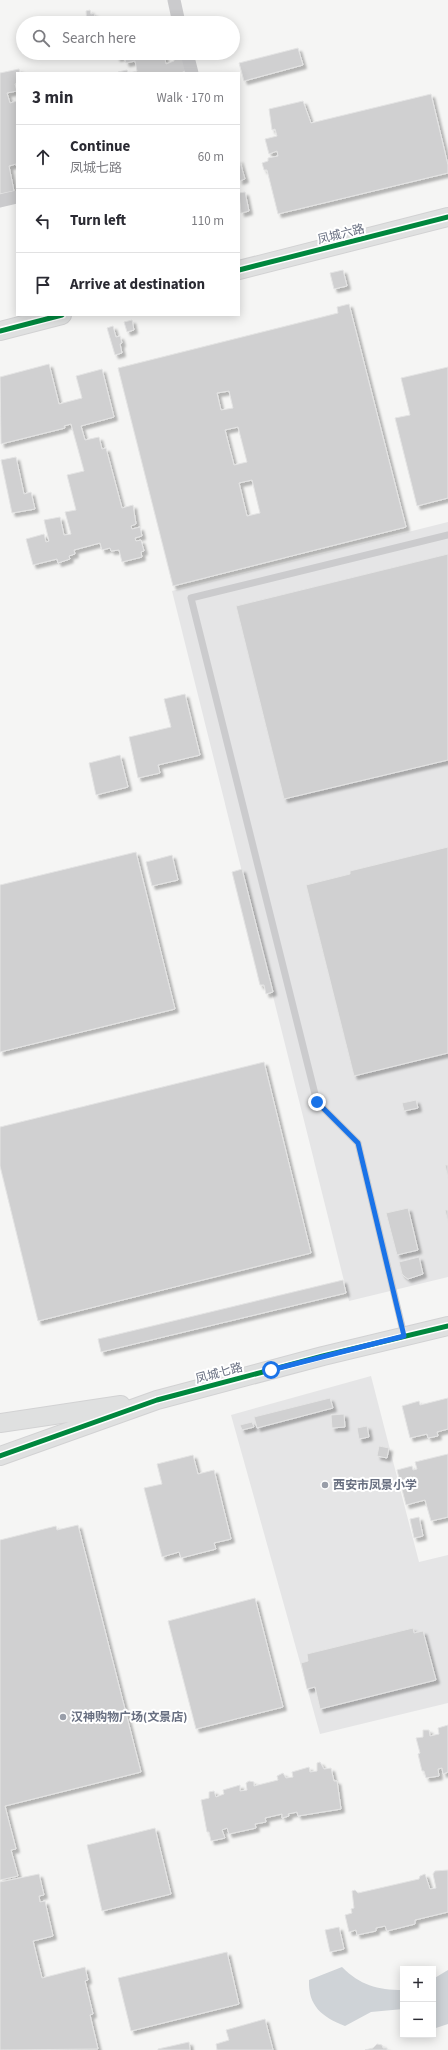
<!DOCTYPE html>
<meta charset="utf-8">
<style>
:root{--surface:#fff;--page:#f2f2f3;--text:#2b2b33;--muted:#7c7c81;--line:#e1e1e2}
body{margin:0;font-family:"Source Sans 3","Noto Sans SC",sans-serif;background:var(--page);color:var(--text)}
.controls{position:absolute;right:12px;bottom:12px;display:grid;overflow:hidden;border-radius:0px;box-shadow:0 2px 10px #0003}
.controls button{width:36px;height:36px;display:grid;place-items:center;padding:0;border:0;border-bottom:1px solid var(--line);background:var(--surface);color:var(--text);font:20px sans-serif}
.stop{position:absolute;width:12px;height:12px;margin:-9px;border:3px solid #1a73e8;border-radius:50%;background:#fff}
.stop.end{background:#1a73e8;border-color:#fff;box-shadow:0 1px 4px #0008}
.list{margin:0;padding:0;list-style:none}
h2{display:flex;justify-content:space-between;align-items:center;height:52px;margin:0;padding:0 16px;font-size:17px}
h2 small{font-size:13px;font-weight:400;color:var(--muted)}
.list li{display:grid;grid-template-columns:26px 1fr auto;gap:12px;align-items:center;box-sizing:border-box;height:64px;padding:0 16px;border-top:1px solid var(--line)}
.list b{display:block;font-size:15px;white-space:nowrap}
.list p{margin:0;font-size:13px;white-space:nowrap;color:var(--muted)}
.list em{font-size:13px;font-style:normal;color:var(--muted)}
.icon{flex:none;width:22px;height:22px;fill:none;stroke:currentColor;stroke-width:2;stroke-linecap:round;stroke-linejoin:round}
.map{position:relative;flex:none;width:448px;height:2050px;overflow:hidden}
.search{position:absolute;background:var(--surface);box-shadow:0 2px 10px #0003;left:16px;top:16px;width:224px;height:44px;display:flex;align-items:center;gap:10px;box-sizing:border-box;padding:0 14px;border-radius:22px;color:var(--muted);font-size:15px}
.panel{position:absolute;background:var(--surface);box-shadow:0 2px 10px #0003;left:16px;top:72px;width:224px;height:244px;border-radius:0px}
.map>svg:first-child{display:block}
.built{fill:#e5e5e6}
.water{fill:#cfd3d7}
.building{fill:#d0d0d1;stroke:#e4e4e4;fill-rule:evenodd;filter:url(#shadow)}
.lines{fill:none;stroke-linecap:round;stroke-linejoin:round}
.secondary-casing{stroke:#d2d2d3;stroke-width:20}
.lane{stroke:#cbcbcd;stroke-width:7}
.street{stroke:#cbcbcd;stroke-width:13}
.secondary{stroke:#dfe0e0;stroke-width:18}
.cycleway-casing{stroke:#fff;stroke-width:8}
.cycleway{stroke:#00873e;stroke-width:5}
.route{stroke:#1a73e8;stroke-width:5}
.poi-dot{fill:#999ea9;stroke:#fff;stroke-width:1.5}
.labels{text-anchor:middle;stroke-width:4;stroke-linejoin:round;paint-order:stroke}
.street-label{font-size:12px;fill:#686f81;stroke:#fff}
.poi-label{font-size:12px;font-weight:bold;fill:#686f81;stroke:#fff;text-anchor:start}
</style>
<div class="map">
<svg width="448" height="2050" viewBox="0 0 448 2050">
<defs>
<filter id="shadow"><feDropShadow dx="3.5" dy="3.5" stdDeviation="1" flood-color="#0004"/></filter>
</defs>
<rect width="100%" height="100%" fill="#f5f5f4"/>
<g class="built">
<path d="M448,522V1277L349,1301L172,591Z"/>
<path d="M371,1376L419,1562L448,1555V1703L320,1734L231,1415Z"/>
</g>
<g class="water">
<path d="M342,1967C360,1985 377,1990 403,1990V2009L371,2012L345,2026C322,2017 308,2006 309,1980Z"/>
<path d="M448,1970V2024L436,2028L433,2027V1979Z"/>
</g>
<g class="building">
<path d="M90,10L91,14L94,13L96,23H87L86,11Z"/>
<path d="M298,48L303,65L244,81L239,63Z"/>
<path d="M116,53H169L164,54L166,64L174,61V58L184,56L187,70L181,73H129L137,71L135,61L126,63L124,56L117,58Z"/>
<path d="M19,69L20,73H17V83L15,84L17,91L7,93L10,103L17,101V169L16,164L9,166L14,191L0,194V73Z"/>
<path d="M127,70L128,73H118V72Z"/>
<path d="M431,94L448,165V173L278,214L267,170H264L262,163L268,161V158L278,156L277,151L269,154L265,139L277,136L275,129L272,130L269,109L303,101L311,123Z"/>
<path d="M239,159L245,179L239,181Z"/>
<path d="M245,192L249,211L241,213L239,193Z"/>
<path d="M343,270L347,286L334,289L330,273Z"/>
<path d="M349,304L406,527L173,586L118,368L338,313L337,307ZM229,391L233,408L221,410L217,393ZM238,427L247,462L234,465L225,430ZM252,480L260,513L247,516L239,483Z"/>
<path d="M132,320L134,330L127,332L124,322Z"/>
<path d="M113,326L116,337L120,336L122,343L120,344L122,353L115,355L107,328Z"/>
<path d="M49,364L59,404L82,398L76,376L102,369L114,417L81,426L85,440L99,437L102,449L106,448L122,508L133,505L136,524L131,526L132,529L140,527L142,536L135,538L136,541L141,540L144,551L141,552L142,557L122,562L119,550L111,551L110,548L102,550L100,543L74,550L75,554L69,556L70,559L58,563L57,559L33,565L26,539L44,534L46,542L49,541L44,520L60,517L64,535L71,534L65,512L76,510L67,475L84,471L71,424L64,426L65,428L1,444L0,377Z"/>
<path d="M448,367V498L417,506L395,418L410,415L401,378Z"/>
<path d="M16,457L24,494L31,492L35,509L12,513L1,460Z"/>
<path d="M448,554V760L284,799L236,606Z"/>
<path d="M185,694L200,755L158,765L160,773L138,778L129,737L171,727L164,699Z"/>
<path d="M120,755L128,787L96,795L89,763Z"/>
<path d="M448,847V1053L354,1076L306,885L350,874V871Z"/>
<path d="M136,852L175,1009L0,1052V885Z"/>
<path d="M172,855L178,880L152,886L146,862Z"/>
<path d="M242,869L273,992L266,994L264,985H260L232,872Z"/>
<path d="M264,1062L311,1253L38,1321L0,1166V1127Z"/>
<path d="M416,1100L418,1108L404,1111L402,1103Z"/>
<path d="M445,1165H448V1178Z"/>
<path d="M408,1208L418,1250L397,1255L386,1213Z"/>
<path d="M445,1210H448V1222Z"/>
<path d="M419,1257L423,1274L408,1279L405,1277L402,1274L399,1262Z"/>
<path d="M343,1280L346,1293L101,1352L98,1339Z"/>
<path d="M330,1398L333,1408L257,1428L254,1417Z"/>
<path d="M448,1398V1429L437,1432L438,1436L428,1438L427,1434L410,1438L402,1406L419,1401L420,1405Z"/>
<path d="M344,1414L345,1427L332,1428L331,1415Z"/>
<path d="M252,1422L254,1427L242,1430L240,1425Z"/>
<path d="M367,1426L369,1437L359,1439L357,1428Z"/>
<path d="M379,1446L389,1448L387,1458L377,1456Z"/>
<path d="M448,1454V1517L431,1521L425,1500L406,1505L397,1470L412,1466L413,1470L417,1469L415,1462Z"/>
<path d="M193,1455L198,1474L214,1470L231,1539L214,1543L216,1549L181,1558L179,1552L162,1557L144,1488L162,1484L157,1464Z"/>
<path d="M419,1517L423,1536L414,1538L410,1519Z"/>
<path d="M78,1525L141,1772L5,1806L16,1849L11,1850L18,1876L0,1880V1540L56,1526L57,1530Z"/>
<path d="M255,1598L283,1707L196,1729L168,1621Z"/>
<path d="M413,1628L414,1633L423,1631L436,1680L320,1709L315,1687L307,1689L301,1663L308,1661L307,1654Z"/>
<path d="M448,1725V1772L443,1774L442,1768L438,1769L439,1776L426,1778L424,1771H422L418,1754L420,1753L416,1738L423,1737V1730H429L430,1736L439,1734L438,1728Z"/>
<path d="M320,1762L324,1769L331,1768L334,1781H337L341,1809L298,1816L297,1812L288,1814L289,1816L282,1818V1814L265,1818L266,1822L255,1824L256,1828L229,1834L227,1828L222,1830L225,1838L211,1841L209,1832H207L201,1800L209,1798V1792L214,1791L216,1797L224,1794L223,1790L240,1785V1791L247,1790L246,1783L249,1781L254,1782V1786L278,1780L277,1776L283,1773L286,1778L293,1777L292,1772L309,1767L310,1772L317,1771V1763Z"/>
<path d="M155,1828L171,1894L102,1911L87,1845Z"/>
<path d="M448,1870V1912L415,1920V1924L387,1931L385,1926L376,1928V1931L357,1935L356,1930L349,1932L345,1915L352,1913L351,1909L354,1908L352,1891L355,1890L358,1893L419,1879L420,1876L425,1874L430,1889L436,1888L433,1874L435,1871Z"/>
<path d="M39,1874L44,1895L39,1896L40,1902L45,1901L53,1936L33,1941L42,1978L85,1967L88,1980L85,1981L93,2014L90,2015L98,2049L0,2050V1882Z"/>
<path d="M339,1927L344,1949L330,1952L325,1930Z"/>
<path d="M227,1952L239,2004L131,2031L118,1978Z"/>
<path d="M265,2019L273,2050H217L216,2044L229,2040L226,2030Z"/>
<path d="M189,2042L190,2050H158V2049Z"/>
<path d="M377,2044L382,2045L383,2048H387V2050H365L373,2048Z"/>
</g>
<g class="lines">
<defs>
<g id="secondary">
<path d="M239,270L448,217"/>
<path d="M0,331L62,315"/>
<path d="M0,1423L121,1405"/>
<path d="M0,1456L157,1400L323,1356L448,1326"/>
</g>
</defs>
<use href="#secondary" class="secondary-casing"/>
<path class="lane" d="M404,1335L358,1143L317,1102L191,598L448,535"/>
<g class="street">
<path d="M174,0L179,23"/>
<path d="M187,53L192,73"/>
<path d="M0,201L17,197"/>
</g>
<use href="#secondary" class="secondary"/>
<defs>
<g id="cycleway">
<path d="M239,270L448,217"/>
<path d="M0,331L62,315"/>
<path d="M0,1456L157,1400L323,1356L448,1326"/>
</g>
</defs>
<use href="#cycleway" class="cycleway-casing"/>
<use href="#cycleway" class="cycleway"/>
</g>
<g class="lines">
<path class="route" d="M271,1370L404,1336L358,1143L317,1102"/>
</g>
<g class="poi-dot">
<circle cx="325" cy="1485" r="4"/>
<circle cx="63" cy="1717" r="4"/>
</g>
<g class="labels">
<g class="street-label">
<text transform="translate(341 234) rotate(-14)" y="4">凤城六路</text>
<text transform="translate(219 1373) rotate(-15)" y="4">凤城七路</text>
</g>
<g class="poi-label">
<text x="333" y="1489">西安市凤景小学</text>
<text x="71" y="1721">汉神购物广场(文景店)</text>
</g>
</g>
</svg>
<div class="controls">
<button>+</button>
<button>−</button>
</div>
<div class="stop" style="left:271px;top:1370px"></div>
<div class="stop end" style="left:317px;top:1102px"></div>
<div class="search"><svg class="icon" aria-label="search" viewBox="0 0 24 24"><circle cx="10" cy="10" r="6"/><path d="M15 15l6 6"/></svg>Search here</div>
<section class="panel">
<h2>3 min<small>Walk · 170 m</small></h2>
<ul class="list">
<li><svg class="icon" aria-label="ahead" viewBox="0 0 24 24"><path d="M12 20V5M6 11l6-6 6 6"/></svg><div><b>Continue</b><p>凤城七路</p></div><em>60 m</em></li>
<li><svg class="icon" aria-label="left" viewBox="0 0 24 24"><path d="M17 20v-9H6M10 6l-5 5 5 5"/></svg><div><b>Turn left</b></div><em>110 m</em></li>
<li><svg class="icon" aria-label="arrive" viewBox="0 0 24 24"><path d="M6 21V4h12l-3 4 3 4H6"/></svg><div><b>Arrive at destination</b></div></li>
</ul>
</section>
</div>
